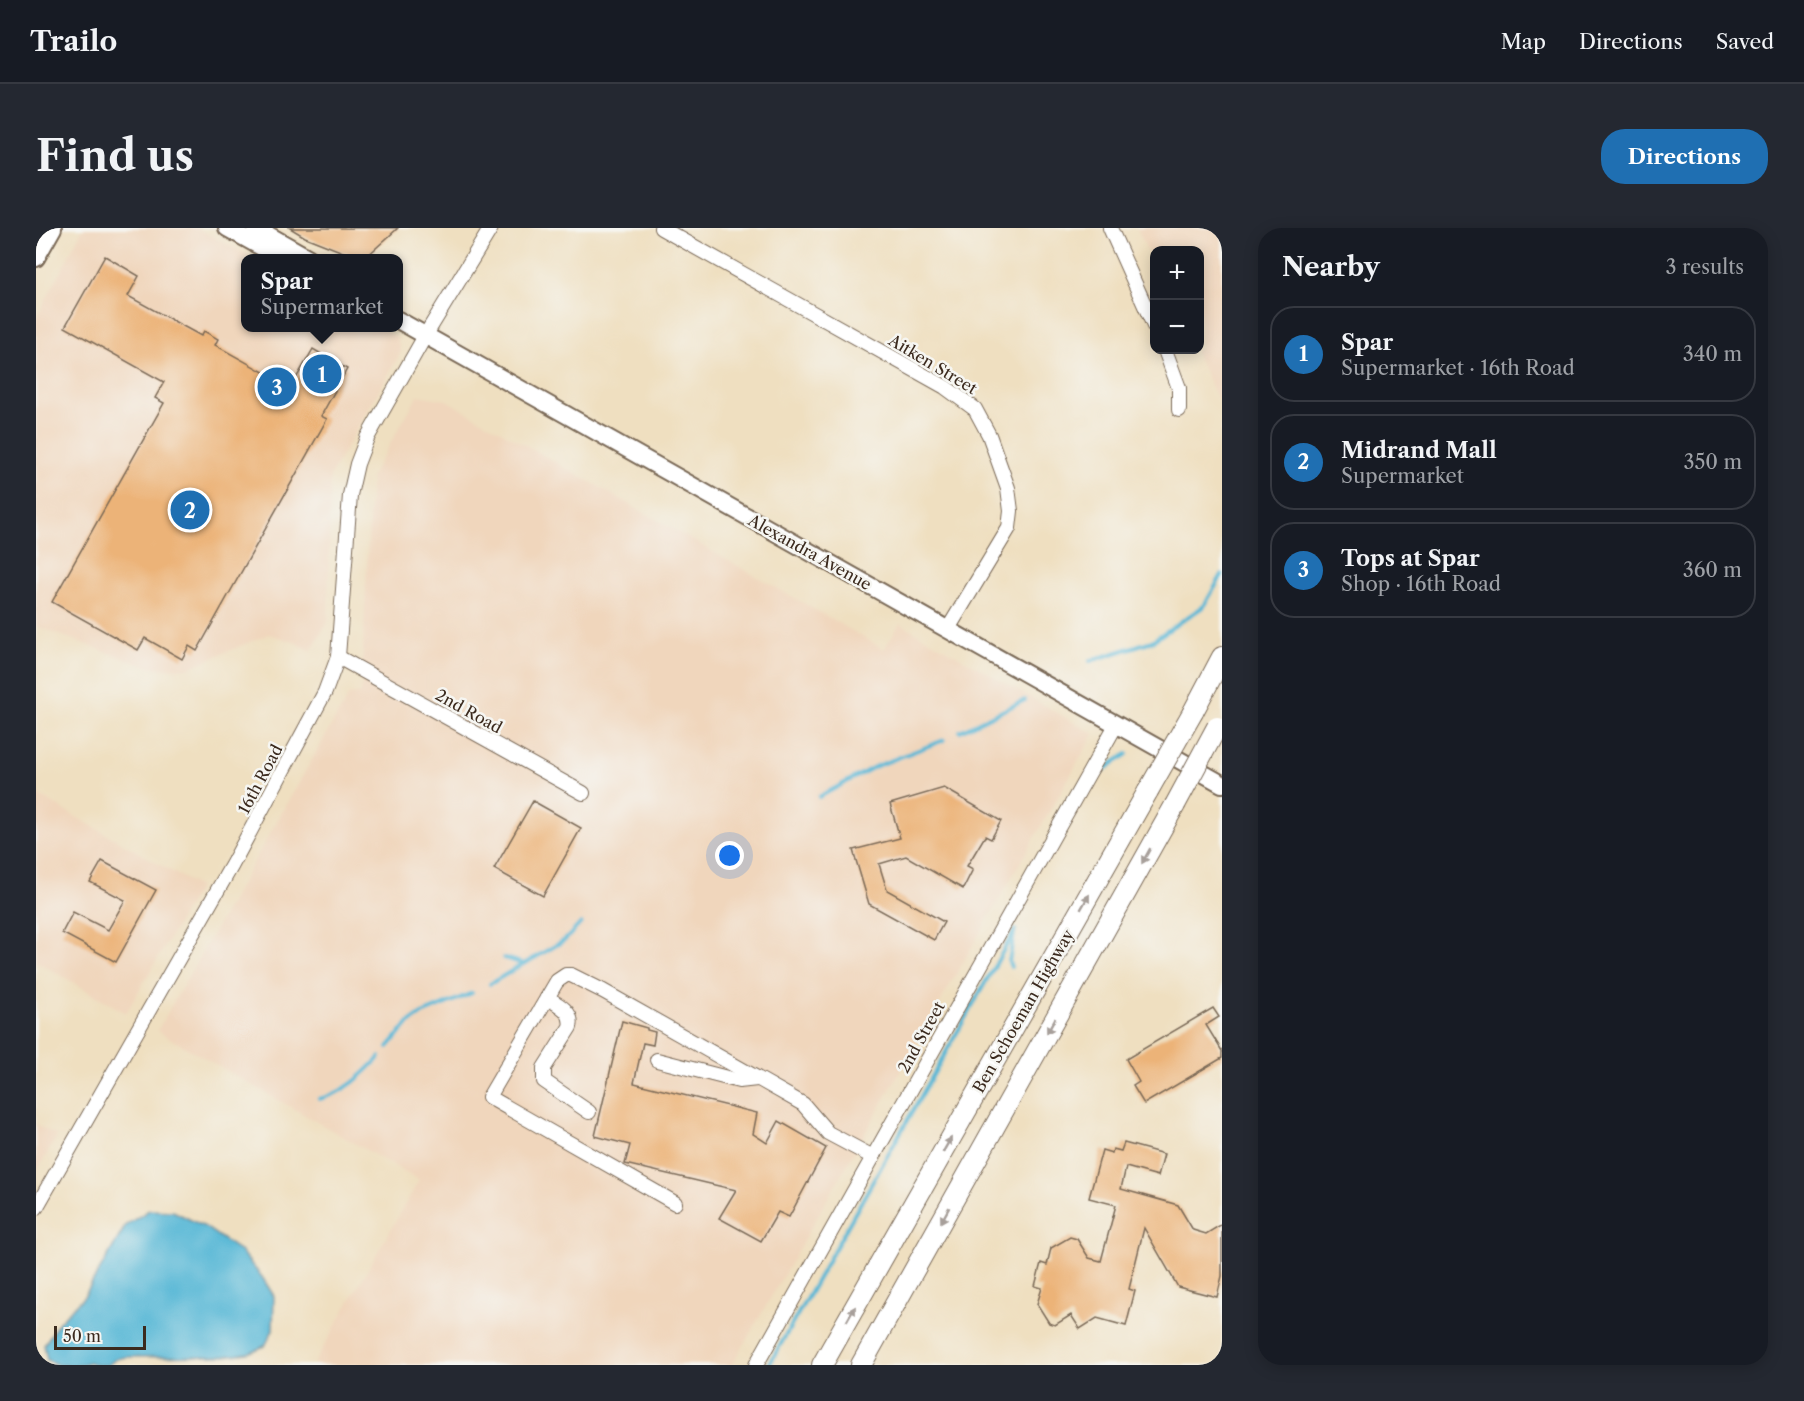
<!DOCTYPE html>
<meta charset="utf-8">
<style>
:root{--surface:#171b24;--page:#242831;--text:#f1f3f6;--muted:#9ea1a6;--line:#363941;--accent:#1f6fb2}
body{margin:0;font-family:"Libre Caslon Text",serif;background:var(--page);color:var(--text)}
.controls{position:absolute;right:18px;top:18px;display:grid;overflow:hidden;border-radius:12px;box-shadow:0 3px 15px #0003}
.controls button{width:54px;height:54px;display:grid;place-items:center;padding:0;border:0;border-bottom:2px solid var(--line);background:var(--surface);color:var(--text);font:30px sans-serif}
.scale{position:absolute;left:18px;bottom:15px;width:92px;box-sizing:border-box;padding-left:6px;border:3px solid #3b2a1e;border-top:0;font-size:16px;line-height:21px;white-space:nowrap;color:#3b2a1e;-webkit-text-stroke:4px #f6f6f2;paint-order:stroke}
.you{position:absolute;left:694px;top:628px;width:21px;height:21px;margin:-15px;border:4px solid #fff;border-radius:50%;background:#1a73e8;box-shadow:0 0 0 9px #1a73e833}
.badge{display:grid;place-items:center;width:39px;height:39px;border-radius:50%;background:var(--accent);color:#fff;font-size:20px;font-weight:700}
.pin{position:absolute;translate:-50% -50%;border:3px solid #fff;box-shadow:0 2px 6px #0006}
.popup{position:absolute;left:205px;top:26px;width:162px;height:78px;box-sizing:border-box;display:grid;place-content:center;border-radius:12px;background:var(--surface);filter:drop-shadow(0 2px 4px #0005);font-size:20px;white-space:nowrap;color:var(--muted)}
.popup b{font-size:22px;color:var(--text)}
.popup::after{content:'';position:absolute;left:50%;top:100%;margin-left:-12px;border:12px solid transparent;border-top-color:var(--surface)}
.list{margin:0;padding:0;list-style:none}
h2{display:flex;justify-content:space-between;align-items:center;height:78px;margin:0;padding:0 24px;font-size:26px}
h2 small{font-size:20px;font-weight:400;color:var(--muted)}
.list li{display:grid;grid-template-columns:39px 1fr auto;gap:18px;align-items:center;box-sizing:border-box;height:96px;margin:0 12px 12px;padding:0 12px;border:2px solid var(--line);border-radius:24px}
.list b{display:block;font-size:22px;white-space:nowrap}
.list p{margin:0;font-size:20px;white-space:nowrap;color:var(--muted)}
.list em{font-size:20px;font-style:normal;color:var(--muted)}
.map{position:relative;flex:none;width:1186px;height:1137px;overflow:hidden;border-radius:24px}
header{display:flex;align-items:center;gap:36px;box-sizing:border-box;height:84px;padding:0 30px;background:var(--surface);border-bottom:2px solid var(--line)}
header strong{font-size:28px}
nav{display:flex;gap:33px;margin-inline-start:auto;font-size:21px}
.intro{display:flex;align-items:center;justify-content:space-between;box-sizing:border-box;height:144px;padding:0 36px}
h1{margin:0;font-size:42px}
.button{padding:15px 27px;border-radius:24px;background:var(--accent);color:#fff;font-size:21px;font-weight:700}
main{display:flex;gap:36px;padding:0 36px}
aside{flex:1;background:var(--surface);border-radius:24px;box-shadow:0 3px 15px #0003}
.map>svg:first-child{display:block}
.built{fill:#f0d6bc}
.water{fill:#57b7d6;stroke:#49707a;stroke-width:1.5}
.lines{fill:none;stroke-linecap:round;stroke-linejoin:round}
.stream{stroke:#57b7d6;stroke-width:4}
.building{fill:#ecb378}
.minor-casing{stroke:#7a6957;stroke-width:16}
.major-casing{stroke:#7a6957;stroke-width:20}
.highway-casing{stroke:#7a6957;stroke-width:22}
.minor{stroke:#fff;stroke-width:14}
.major{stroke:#fff;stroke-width:16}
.highway{stroke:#fff;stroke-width:20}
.highway-bridge-casing{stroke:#7a6957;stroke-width:22;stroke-linecap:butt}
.highway-bridge{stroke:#fff;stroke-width:20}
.oneway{fill:#a79f9a}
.labels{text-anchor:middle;stroke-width:5;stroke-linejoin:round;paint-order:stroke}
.street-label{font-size:16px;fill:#3b2a1e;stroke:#f6f6f2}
</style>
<header>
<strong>Trailo</strong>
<nav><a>Map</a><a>Directions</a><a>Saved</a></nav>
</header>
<div class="intro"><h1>Find us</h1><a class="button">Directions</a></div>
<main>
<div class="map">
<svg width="1186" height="1137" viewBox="0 0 1186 1137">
<rect width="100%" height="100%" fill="#f6f6f2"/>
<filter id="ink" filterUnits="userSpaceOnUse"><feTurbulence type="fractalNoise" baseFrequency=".0167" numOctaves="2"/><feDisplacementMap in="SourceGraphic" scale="12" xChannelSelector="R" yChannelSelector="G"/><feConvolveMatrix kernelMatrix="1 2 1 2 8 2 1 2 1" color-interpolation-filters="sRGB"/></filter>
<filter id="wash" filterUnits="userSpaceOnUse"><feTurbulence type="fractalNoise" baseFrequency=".008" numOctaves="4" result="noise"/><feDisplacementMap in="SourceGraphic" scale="24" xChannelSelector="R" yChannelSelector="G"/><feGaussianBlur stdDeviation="1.35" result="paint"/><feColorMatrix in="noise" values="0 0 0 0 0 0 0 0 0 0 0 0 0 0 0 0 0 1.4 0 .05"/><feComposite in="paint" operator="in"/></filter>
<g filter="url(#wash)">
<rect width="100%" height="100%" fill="#efdfc0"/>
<g class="built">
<path d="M47,0H161L217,30H210V100H343L361,109L365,124L294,248L292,394L275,423L258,414L233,406L152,440L129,441L106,437L0,398V91Z"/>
<path d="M1101,0H1186V180L1158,122H1164V22H1118V38Z"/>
<path d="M382,167L410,172L848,421L864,395L1058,506L696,1137H277L383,952L121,803L313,467L325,465L335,249Z"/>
<path d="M0,566L163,659L90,785L0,733Z"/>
<path d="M0,896L21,908L0,945Z"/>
</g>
<path class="water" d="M113,982L137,983L169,999L205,1024L226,1049L238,1068L237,1102L229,1118L212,1125L189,1128L90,1129L80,1131L72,1137H61L53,1134L43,1137H22L11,1132L8,1117L23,1094L49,1067L90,997Z"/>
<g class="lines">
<g class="stream">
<path d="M1054,433L1116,413L1168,378L1186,347"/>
<path d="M924,503L989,472"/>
<path d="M1064,544L1091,526"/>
<path d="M783,569L838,539L908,512"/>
<path d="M468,730L488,736L529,712L545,695"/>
<path d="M975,739L973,734L978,705"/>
<path d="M454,756L487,736"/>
<path d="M352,819L372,796L386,786L436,765"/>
<path d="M283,871C309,865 327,847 344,829"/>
<path d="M733,1137L979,702"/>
</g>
</g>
<g id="blocks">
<g class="building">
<path d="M254,0H362L329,30H322L269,9Z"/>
<path d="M69,28L103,48L92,68L165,108L168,103L182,111L179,117L240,151L243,145L258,154L277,121L311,141L285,188L291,191L161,423L153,418L146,431L109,410L102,422L16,374L128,175L119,170L128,154L29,99Z"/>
<path d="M908,560L965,593L955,611L949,608L931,638L937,641L927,661L870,628L843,636L851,662L908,694L898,712L833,676L817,622L864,610L854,576Z"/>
<path d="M497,573L545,600L507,668L458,641Z"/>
<path d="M66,633L120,662L80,734L26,705L37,684L72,702L89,672L54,654Z"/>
<path d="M1177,780L1183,789L1170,797L1186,823V830L1108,876L1097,858L1103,854L1090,831Z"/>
<path d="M586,793L611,800V802L619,804L617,817L607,815L598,855L721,885L717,906L731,915L743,893L790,920L753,989L742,984L725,1013L683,990L700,962L589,936L594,917L559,908Z"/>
<path d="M1088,915L1128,926L1122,948L1090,939L1085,961L1142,977L1157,1002L1170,1006L1186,996V1048L1181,1069L1142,1059L1108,1000L1093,1061L1099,1063L1090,1098L1061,1090L1044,1101L1035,1087L1019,1097L1013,1095L1001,1076L1006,1060L999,1058L1005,1035L1011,1037L1015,1020L1034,1009L1041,1011L1053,1030L1065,1033L1080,977L1053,970L1066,922L1076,925L1077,921L1085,923Z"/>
</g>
</g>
</g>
<g filter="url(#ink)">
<use href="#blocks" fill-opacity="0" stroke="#7a6957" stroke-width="1.5"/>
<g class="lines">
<defs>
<g id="minor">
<path d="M625,0L909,159L939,181L953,207L972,260L975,283L973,300L912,401"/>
<path d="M1074,0L1118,98"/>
<path d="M1129,122L1143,160V182"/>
<path d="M302,429L547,565"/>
<path d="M511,770C522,776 538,784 534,799L508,840V853L553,884"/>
<path d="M621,832L703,853L721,851"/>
<path d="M639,975L453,869L521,753L530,747H535L567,763L767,876L792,905L837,929"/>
<path d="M0,980L196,637L289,464L302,429L314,267L321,236L331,210L389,108L455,0"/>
<path d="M720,1137L1080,497"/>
</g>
<g id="major">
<path d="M191,0L245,30"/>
<path d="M220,0L273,30"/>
<path d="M0,30L17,0"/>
<path d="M362,92L1186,556"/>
</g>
<g id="highway">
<path d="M1157,484L1186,429"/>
<path d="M786,1137L1112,563"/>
<path d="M825,1137L1139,577"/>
</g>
</defs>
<use href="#minor" class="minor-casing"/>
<use href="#major" class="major-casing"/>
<use href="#highway" class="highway-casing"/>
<use href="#minor" class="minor"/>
<use href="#major" class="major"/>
<use href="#highway" class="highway"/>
<defs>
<g id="highway-bridge">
<path d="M1112,563L1157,484"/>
<path d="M1139,577L1181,499"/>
</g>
</defs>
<use href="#highway-bridge" class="highway-bridge-casing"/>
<use href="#highway-bridge" class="highway-bridge"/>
</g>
<defs><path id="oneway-solid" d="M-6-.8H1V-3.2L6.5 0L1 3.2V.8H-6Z" transform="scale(1.5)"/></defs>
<g class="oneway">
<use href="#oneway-solid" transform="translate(1110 628) rotate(119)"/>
<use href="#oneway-solid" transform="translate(1049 674) rotate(-60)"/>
<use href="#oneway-solid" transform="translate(1015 798) rotate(119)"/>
<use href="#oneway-solid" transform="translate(911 917) rotate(-60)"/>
<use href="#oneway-solid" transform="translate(909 987) rotate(119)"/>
<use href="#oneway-solid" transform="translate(815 1086) rotate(-60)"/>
</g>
</g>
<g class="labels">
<g class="street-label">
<text transform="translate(897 136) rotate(31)" y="6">Aitken Street</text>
<text transform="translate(774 324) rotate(29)" y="6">Alexandra Avenue</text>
<text transform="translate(433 483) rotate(29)" y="6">2nd Road</text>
<text transform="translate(224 551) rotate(-62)" y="6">16th Road</text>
<text transform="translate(987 783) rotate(-60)" y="6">Ben Schoeman Highway</text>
<text transform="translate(885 809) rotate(-61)" y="6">2nd Street</text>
</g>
</g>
</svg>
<div class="controls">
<button>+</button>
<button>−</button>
</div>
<div class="scale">50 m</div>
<div class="you"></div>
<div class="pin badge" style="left:286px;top:146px">1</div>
<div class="popup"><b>Spar</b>Supermarket</div>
<div class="pin badge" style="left:154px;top:282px">2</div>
<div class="pin badge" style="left:241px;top:159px">3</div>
</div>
<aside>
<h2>Nearby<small>3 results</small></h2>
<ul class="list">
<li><span class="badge">1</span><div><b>Spar</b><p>Supermarket · 16th Road</p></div><em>340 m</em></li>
<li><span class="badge">2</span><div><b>Midrand Mall</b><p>Supermarket</p></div><em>350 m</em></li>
<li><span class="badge">3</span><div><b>Tops at Spar</b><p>Shop · 16th Road</p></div><em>360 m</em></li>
</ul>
</aside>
</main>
